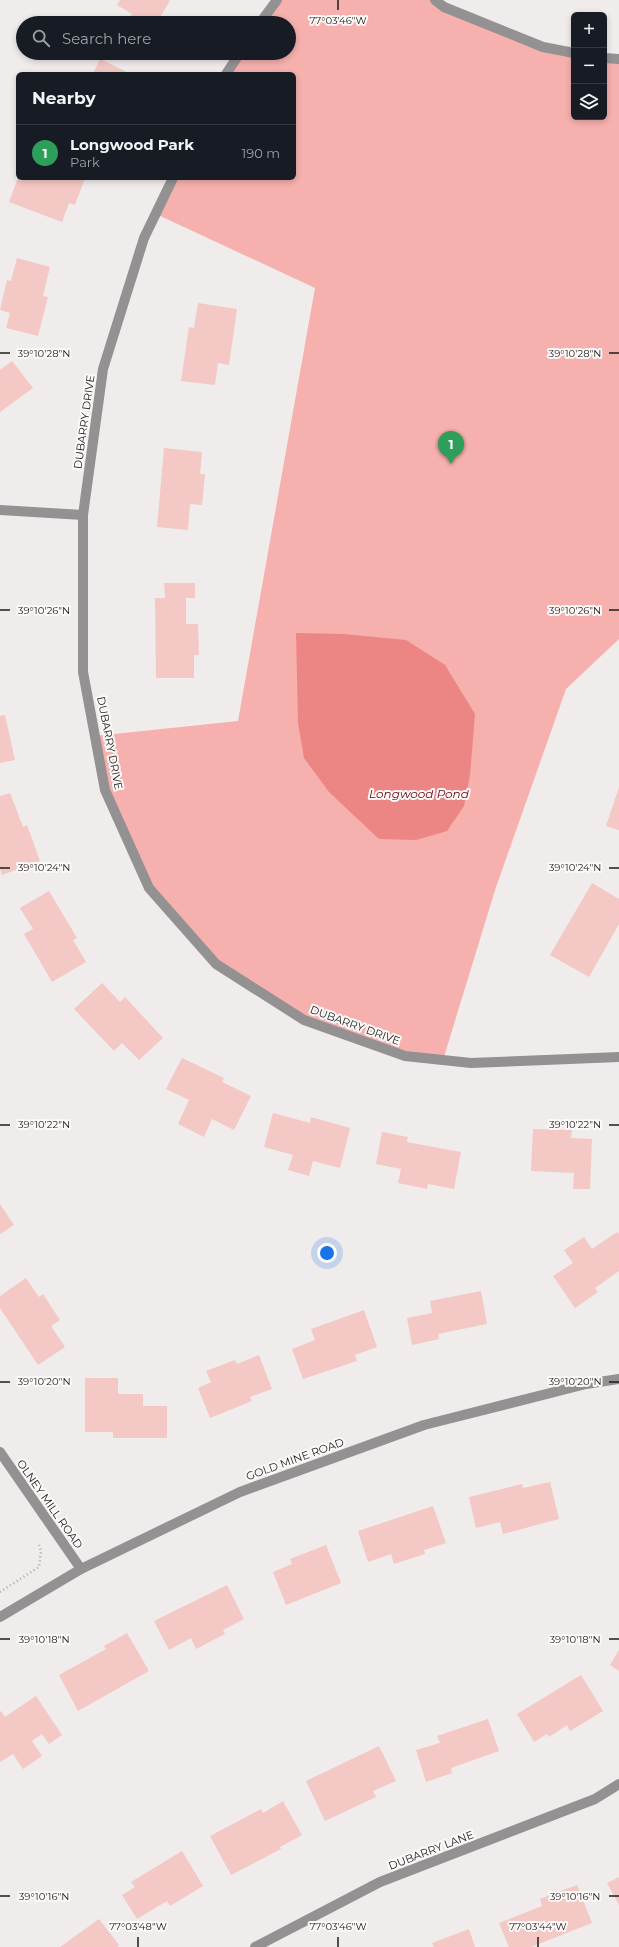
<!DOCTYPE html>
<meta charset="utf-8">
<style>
:root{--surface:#171b24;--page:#20242c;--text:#f1f3f6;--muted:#9ea1a6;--line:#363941;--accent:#7c3aed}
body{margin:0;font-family:Montserrat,sans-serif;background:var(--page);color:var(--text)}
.controls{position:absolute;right:12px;top:12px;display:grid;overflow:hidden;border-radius:6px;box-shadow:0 2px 6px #0003}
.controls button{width:36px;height:36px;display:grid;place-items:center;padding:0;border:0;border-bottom:1px solid var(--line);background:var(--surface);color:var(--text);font:20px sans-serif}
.you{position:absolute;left:327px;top:1253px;width:14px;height:14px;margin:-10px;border:3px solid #fff;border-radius:50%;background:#1a73e8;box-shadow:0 0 0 6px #1a73e833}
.badge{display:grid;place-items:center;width:26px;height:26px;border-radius:50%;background:var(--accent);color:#fff;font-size:13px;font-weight:700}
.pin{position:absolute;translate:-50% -33px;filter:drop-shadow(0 1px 2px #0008)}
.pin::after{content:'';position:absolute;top:21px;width:14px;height:12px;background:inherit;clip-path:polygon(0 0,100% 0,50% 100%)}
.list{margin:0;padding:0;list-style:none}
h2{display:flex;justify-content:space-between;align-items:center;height:52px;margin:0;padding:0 16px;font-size:17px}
h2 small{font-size:13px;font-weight:400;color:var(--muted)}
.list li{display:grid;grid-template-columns:26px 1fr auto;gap:12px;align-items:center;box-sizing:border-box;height:56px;padding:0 16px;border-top:1px solid var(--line)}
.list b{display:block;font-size:15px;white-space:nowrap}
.list p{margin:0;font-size:13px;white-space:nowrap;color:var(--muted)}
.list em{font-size:13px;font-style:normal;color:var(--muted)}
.icon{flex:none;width:22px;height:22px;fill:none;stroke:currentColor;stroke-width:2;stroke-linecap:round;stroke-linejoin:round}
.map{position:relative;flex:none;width:619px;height:1947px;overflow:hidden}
.search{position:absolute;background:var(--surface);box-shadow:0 2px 6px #0003;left:16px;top:16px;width:280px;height:44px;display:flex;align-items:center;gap:10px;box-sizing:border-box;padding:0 14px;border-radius:22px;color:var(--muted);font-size:15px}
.panel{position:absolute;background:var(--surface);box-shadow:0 2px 6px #0003;left:16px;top:72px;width:280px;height:108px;border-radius:6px}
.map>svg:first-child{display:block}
.green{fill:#f6b0ad}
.water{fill:#eb8684}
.building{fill:#f3c8c5}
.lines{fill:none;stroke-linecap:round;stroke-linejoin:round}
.path{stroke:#aca9a8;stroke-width:2.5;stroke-dasharray:1 3;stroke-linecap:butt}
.minor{stroke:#939191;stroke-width:10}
.ticks{fill:none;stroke:#1d1c1b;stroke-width:1.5}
.labels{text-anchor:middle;stroke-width:4;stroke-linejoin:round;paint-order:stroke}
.street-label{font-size:11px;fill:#1d1c1b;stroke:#fdf9f9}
.water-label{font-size:12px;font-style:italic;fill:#630513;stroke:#fdf9f9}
.ticks-label{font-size:10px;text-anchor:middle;fill:#1d1c1b;stroke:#fdf9f9;stroke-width:4;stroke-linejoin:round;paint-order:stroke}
</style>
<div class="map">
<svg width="619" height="1947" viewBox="0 0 619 1947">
<rect width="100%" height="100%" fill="#f0eceb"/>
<path class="green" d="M278,0H435L542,47L574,52V117H604V56L619,58V639L566,689L495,890L443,1060L405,1056L304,1020L216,964L149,888L105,790L95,736L238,721L315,288L156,214L173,178H294V74H226L240,53H289V23H260Z"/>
<path class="water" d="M296,633L344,634L406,640L445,665L475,714L470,775L464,806L447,831L416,840L379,839L329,792L304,758L298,723Z"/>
<g class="building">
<path d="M120,0H168L170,1L156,23H126L132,14L117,5Z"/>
<path d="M100,59L131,74H93Z"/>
<path d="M18,178H85L75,205L69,203L62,222L9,202Z"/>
<path d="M17,258L50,267L43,296L48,297L38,336L6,328L10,313L0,310L7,280L11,281Z"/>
<path d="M198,303L237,309L229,365L218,363L215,385L181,381L189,327L194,328Z"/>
<path d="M12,361L33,388L0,412V370Z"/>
<path d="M164,448L202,452L200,474H205L202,505L190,504L188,530L157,527Z"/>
<path d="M164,583H195V598H186V624H198L199,655H194V678H156L155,598H165Z"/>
<path d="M5,715L15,760L0,763V716Z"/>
<path d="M619,787V830L606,826Z"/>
<path d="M10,793L23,827L27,825L40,861L2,875L0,868V796Z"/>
<path d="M592,883L619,899V924L589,977L550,955Z"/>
<path d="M49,891L77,938L73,940L86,962L52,982L24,934L33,929L20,908Z"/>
<path d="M102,983L120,1002L125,997L163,1038L139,1060L122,1043L114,1051L74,1009Z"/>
<path d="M182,1058L224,1078L222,1082L251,1096L234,1130L212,1119L204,1137L178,1124L189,1100L166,1089Z"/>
<path d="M273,1113L310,1123L311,1117L350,1128L340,1168L313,1161L309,1176L288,1170L293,1155L264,1147Z"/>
<path d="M533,1129L572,1130L571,1138L592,1139L590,1189H573L574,1173L531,1171Z"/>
<path d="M382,1132L408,1137L407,1142L461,1152L454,1189L428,1184L427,1189L398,1183L401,1169L376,1164Z"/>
<path d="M0,1204L14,1225L0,1234Z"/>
<path d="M617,1232L619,1234V1271L595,1288L598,1292L575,1308L553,1276L573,1263L564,1250L584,1237L592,1249Z"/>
<path d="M26,1278L39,1297L43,1294L60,1320L51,1326L65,1347L38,1365L0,1308V1296Z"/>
<path d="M481,1291L487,1324L438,1334L439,1339L412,1345L407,1318L432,1313L430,1301Z"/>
<path d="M364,1310L377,1347L355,1355L357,1361L303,1379L292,1349L315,1340L311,1329Z"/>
<path d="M259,1355L272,1389L250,1397L252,1401L210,1418L198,1388L211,1382L206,1371L235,1360L237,1364Z"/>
<path d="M85,1378H118V1394H143V1406H167V1438H113V1432H85Z"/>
<path d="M550,1482L559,1519L503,1534L500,1522L476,1528L469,1497L522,1484L523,1488Z"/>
<path d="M433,1506L446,1543L424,1550L425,1554L394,1564L391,1554L368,1562L358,1531Z"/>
<path d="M326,1545L341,1583L286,1605L273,1572L292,1564L290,1559Z"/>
<path d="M227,1585L244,1619L223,1630L225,1634L196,1649L191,1638L169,1650L154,1621Z"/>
<path d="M127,1633L149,1671L78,1711L59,1675L106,1649L104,1646Z"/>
<path d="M619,1650V1671L610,1665Z"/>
<path d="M581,1675L603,1711L570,1731L567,1725L549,1737L547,1734L534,1742L517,1714Z"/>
<path d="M36,1696L62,1735L49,1744L42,1734L32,1741L42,1756L23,1769L13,1754L0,1762V1712L1,1711L5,1717Z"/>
<path d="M488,1719L499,1751L451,1768L452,1773L426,1782L416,1750L440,1743L437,1736Z"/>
<path d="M379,1746L396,1781L373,1791L376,1797L325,1821L306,1781Z"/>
<path d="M283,1801L302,1835L280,1847L281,1849L231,1875L210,1836L261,1809L263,1813Z"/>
<path d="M182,1851L203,1886L170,1906L167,1901L137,1919L122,1895L135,1887L131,1882Z"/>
<path d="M619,1877V1905L607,1883Z"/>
<path d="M577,1885L592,1923L531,1947H509L499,1923L542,1906L540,1899Z"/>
<path d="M99,1919L119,1945L117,1947H60Z"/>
<path d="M469,1929L475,1947H434L432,1943Z"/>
</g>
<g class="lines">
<path class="path" d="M0,1592L39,1567L41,1551L39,1545"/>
<g class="minor">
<path d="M435,0L444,7L543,47L574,53"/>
<path d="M260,23L277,0"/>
<path d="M604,58L619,59"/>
<path d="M226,74L240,53"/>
<path d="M173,178L144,238L103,369L83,515V672L105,790L149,888L216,964L304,1020L405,1056L471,1063L619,1057"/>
<path d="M0,510L83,515"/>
<path d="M0,1452L81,1569"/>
<path d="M0,1617L81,1569L240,1492L424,1425L586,1384L619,1379"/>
<path d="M255,1947L380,1882L595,1799L619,1784"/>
</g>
</g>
<path class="ticks" d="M338,0V10M0,353H10M609,353H619M0,610H10M609,610H619M0,868H10M609,868H619M0,1125H10M609,1125H619M0,1382H10M609,1382H619M0,1639H10M609,1639H619M0,1896H10M609,1896H619M138,1937V1947M338,1937V1947M538,1937V1947"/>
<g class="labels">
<g class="street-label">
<text transform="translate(84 422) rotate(-82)" y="4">DUBARRY DRIVE</text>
<text transform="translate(110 743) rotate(79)" y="4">DUBARRY DRIVE</text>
<text transform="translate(355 1025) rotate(20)" y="4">DUBARRY DRIVE</text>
<text transform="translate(295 1459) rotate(-20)" y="4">GOLD MINE ROAD</text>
<text transform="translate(50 1504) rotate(55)" y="4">OLNEY MILL ROAD</text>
<text transform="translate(431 1850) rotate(-21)" y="4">DUBARRY LANE</text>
</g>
<g class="water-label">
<text x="419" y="798">Longwood Pond</text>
</g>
</g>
<g class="ticks-label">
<text x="338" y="24">77°03'46"W</text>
<text x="44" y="357">39°10'28"N</text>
<text x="575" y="357">39°10'28"N</text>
<text x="44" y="614">39°10'26"N</text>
<text x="575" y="614">39°10'26"N</text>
<text x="44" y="871">39°10'24"N</text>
<text x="575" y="871">39°10'24"N</text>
<text x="44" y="1128">39°10'22"N</text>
<text x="575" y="1128">39°10'22"N</text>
<text x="44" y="1385">39°10'20"N</text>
<text x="575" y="1385">39°10'20"N</text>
<text x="44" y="1643">39°10'18"N</text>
<text x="575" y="1643">39°10'18"N</text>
<text x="44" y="1900">39°10'16"N</text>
<text x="575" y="1900">39°10'16"N</text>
<text x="138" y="1930">77°03'48"W</text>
<text x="338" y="1930">77°03'46"W</text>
<text x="538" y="1930">77°03'44"W</text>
</g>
</svg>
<div class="controls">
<button>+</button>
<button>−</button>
<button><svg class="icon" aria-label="layers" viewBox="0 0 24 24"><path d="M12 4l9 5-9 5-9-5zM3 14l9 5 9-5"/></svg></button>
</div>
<div class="you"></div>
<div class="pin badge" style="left:451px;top:464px;background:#2e9e5b">1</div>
<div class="search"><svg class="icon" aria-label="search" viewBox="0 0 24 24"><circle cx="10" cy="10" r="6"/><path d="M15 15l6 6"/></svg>Search here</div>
<section class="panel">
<h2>Nearby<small></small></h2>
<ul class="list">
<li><span class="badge" style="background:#2e9e5b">1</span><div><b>Longwood Park</b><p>Park</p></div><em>190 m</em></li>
</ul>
</section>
</div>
